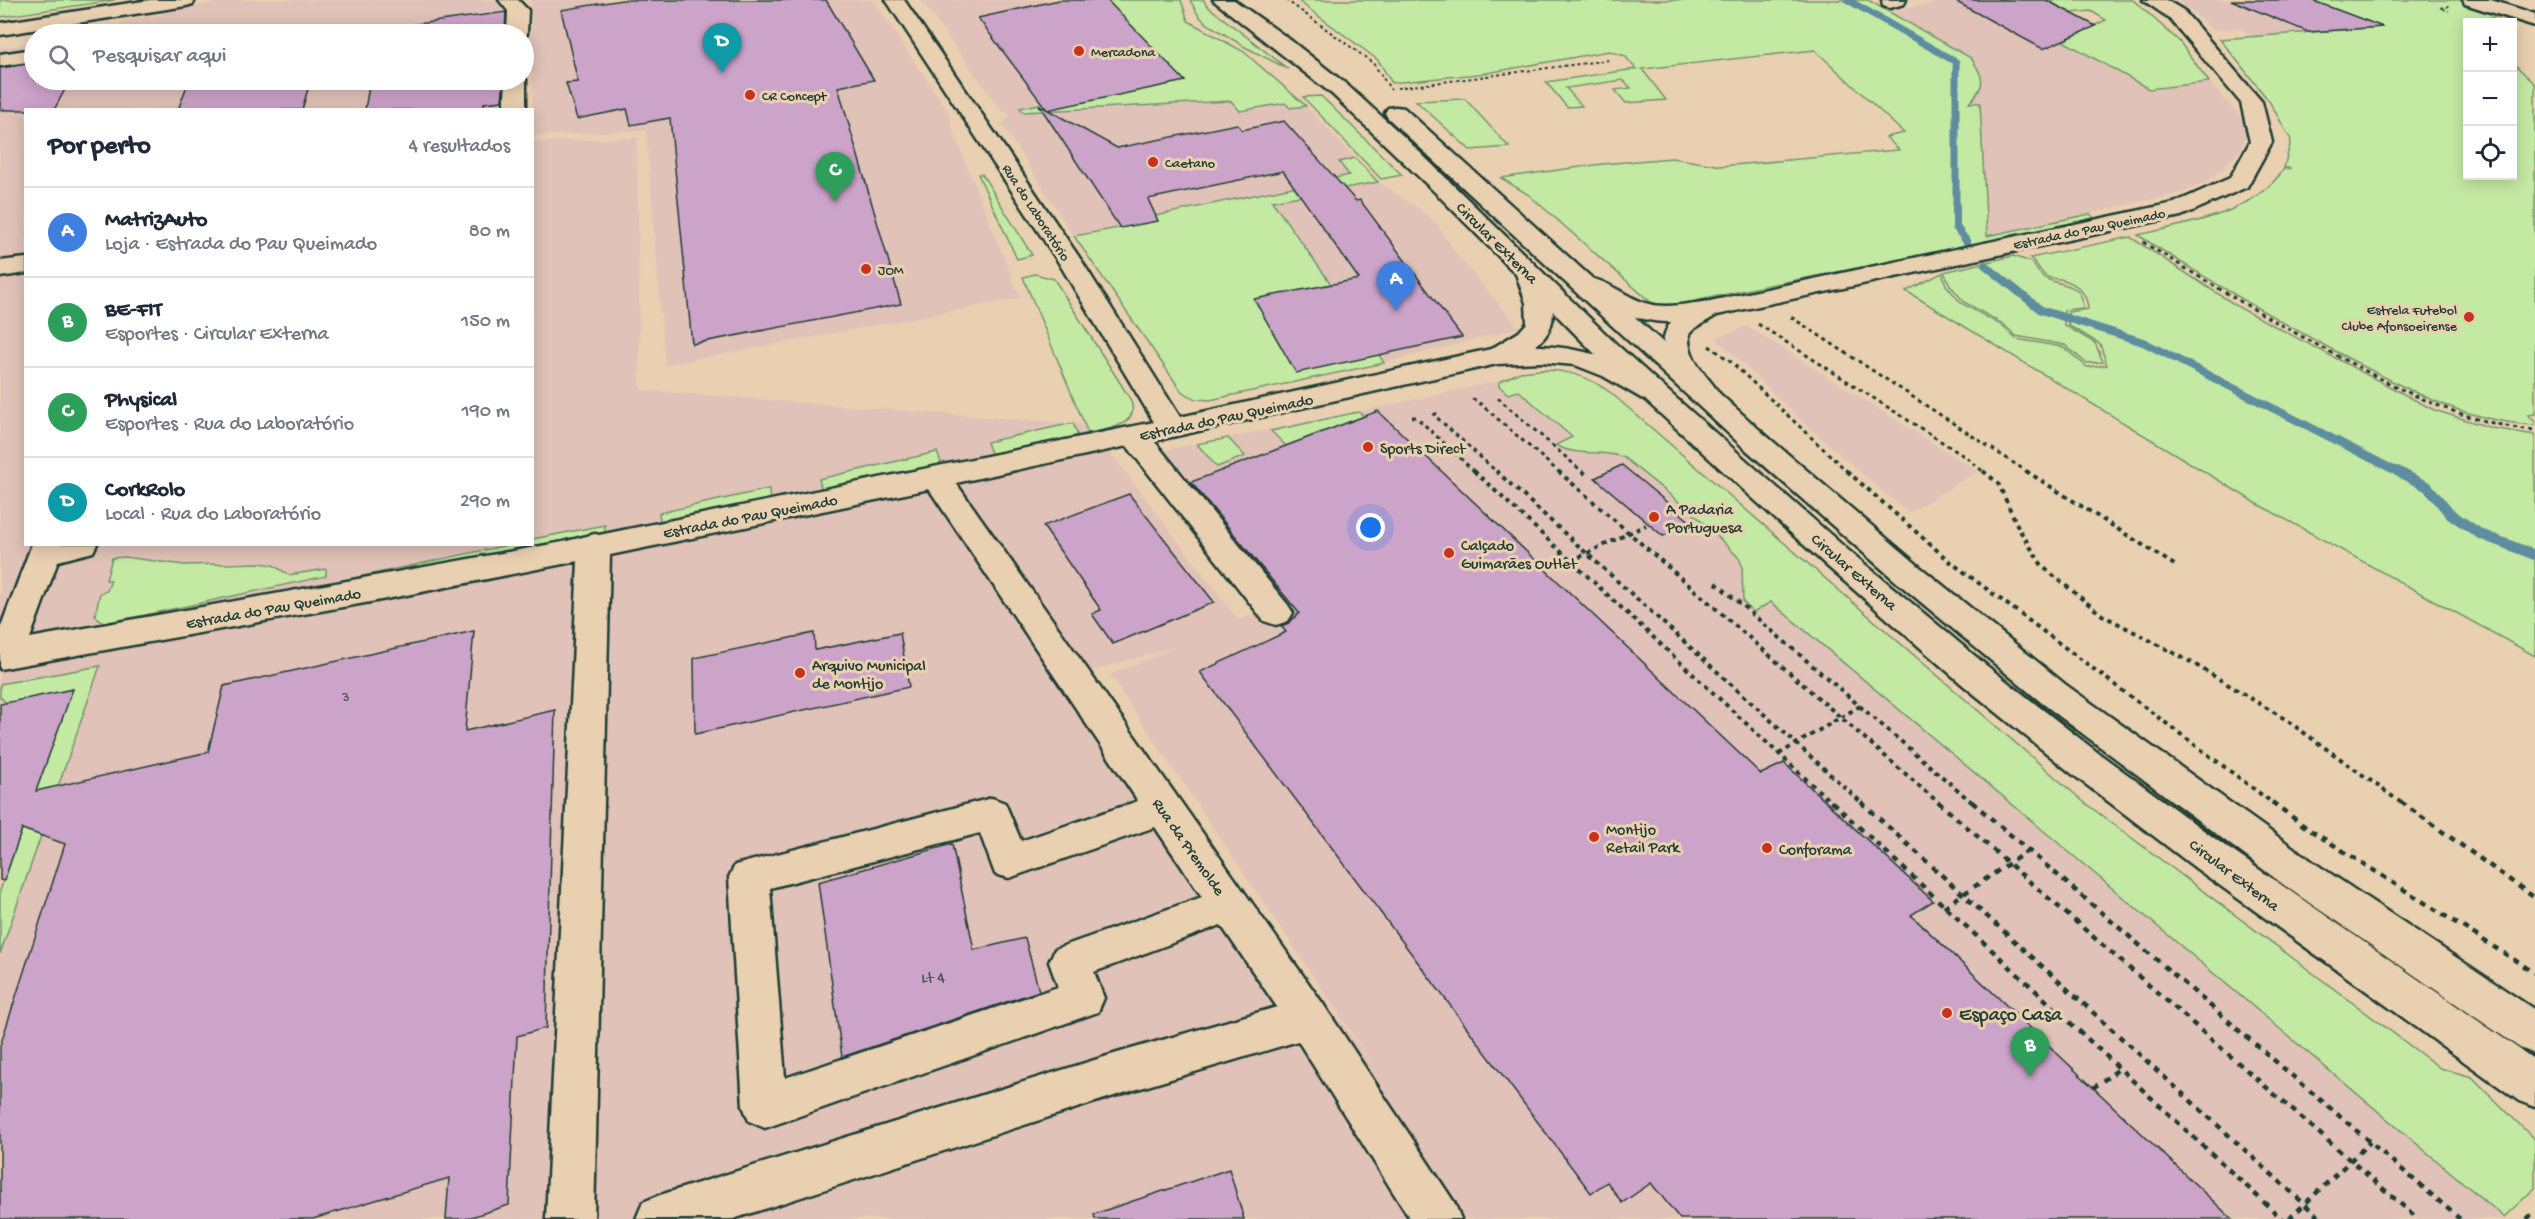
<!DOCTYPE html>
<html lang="pt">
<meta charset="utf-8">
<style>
:root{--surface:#fff;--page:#f6f6f7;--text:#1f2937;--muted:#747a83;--line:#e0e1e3;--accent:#c8321e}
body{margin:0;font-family:"Gochi Hand",sans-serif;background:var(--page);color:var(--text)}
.controls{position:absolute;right:18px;top:18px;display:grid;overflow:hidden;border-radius:0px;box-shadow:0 3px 15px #0003}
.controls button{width:54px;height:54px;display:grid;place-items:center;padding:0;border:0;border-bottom:2px solid var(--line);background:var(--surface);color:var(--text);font:30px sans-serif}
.you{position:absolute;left:1371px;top:528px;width:21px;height:21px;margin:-15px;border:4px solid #fff;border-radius:50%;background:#1a73e8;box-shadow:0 0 0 9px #1a73e833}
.badge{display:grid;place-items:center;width:39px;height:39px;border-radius:50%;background:var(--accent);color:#fff;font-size:20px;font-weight:700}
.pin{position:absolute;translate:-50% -50px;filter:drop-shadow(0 2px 3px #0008)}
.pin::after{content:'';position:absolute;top:32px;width:21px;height:18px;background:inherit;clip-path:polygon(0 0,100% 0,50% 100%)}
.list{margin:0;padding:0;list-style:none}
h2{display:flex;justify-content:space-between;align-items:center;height:78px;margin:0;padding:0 24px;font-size:26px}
h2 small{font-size:20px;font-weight:400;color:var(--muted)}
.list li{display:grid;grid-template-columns:39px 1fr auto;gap:18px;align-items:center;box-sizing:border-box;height:90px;padding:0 24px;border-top:2px solid var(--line)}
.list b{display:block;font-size:22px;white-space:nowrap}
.list p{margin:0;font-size:20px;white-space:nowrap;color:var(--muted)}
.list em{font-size:20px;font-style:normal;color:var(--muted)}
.icon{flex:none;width:33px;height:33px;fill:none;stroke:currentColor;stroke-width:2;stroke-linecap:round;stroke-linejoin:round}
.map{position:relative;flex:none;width:2535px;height:1219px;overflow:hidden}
.search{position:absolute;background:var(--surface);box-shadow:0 3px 15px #0003;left:24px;top:24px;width:510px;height:66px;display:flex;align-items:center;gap:15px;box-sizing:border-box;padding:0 21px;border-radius:33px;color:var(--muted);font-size:22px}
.panel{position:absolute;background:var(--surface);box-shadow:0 3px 15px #0003;left:24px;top:108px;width:510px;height:438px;border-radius:0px}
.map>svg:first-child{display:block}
.built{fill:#e0c2b8;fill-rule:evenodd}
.green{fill:#c4e9a3;stroke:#72936c;stroke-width:1.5}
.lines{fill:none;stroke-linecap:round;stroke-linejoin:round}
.stream-far2{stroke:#5d8d9f;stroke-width:7}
.stream-far1{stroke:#5d8d9f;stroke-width:8}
.stream{stroke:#5d8d9f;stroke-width:10}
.building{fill:#cca3c9;stroke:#1f3d34;stroke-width:1.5}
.minor-casing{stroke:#1f3d34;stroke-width:5}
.major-casing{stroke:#1f3d34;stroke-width:5}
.path-far3{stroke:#1f3d34;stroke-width:2;stroke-dasharray:3 3;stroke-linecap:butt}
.path-far2{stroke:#1f3d34;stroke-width:3;stroke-dasharray:4 4;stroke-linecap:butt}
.path-far1{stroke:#1f3d34;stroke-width:4;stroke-dasharray:4.5 4.5;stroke-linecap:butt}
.path{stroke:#1f3d34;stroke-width:4.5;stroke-dasharray:6 6;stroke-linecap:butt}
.minor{fill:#e9d0b1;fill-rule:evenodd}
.major{fill:#e9d0b1;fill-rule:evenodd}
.poi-dot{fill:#c8321e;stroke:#e9d0b1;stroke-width:2}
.labels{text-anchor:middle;stroke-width:6;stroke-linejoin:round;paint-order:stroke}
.far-poi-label{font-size:14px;fill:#1f3d34;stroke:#e9d0b1;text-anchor:start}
.far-street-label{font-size:14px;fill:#1f3d34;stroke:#e9d0b1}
.number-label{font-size:14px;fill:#4a5659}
.street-label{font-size:16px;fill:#1f3d34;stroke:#e9d0b1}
.poi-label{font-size:16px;fill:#1f3d34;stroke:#e9d0b1;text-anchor:start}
.near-number-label{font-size:16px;fill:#4a5659}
.near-poi-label{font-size:20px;fill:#1f3d34;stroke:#e9d0b1;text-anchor:start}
</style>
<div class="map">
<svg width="2535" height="1219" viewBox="0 0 2535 1219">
<rect width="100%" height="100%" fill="#e9d0b1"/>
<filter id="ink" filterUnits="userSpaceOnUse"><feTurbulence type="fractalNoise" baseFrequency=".0167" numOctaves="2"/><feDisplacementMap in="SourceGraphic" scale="12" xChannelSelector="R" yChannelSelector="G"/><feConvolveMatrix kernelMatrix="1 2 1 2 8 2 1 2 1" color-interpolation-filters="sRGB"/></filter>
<g filter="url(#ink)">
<g class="built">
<path d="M233,0H518L519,34H86L107,31L127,20L155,16L164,11Z"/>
<path d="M531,0H873L949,113L953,131L1020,298L665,365L646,130L533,136Z"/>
<path d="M921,0H1181L1188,21L1244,52L1298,98L1378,182L1415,206L1436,223L1459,258L1519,328L1384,363L1271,201L1074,236L1002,124L1010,116L1008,112H1003Z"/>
<path d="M1964,0H1985L2149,89L2209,82L2243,120L2245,136L2243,147L2220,171L2205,183L2185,192L1987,236L1980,103L1968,104L1978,68L1971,58L1891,11L1940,2H1957Z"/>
<path d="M2177,0H2311L2383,27L2252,37L2240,28L2214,30Z"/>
<path d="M34,43V80H522L523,109L26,110V544H532L533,142L637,138L640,390L1089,425L1239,621L1256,613L1134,456L1358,412L1489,383L1499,382V386L1519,391L1573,437L1556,445L1563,450L1614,453L1623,457L1700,519L1739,558L1742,565L1743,602L1753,611L1771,602L2507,1219H0V48ZM1178,646L1110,675L1378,1072L1084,673Z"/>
<path d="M1747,326L1977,471L1908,513L1805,424L1716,338Z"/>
</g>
<g class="green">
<path d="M0,0H115L0,17Z"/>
<path d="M1107,0H1181L1188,21L1244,52L1306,106L1290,108L1285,103L1240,111L1231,101L1023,112L1020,108L1088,94Z"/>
<path d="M1190,0H1204L1206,5L1288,69L1245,47L1206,23L1199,16Z"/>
<path d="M1297,0H1868L1971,58C1985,78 1986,86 1969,103H1980L1987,236L2090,214L2094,218L2006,239L1764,286L1677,305H1654L1529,195L1501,178L1602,164L1672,158L1722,166L1899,150L1886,137L1904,133L1815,50L1642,69L1666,100L1626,103L1615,90L1631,88L1623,80L1566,88L1582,106L1567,107L1546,82L1636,69L1625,56L1609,51L1487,73L1392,83L1378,60Z"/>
<path d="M2046,0H2133L2179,41L2209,82L2149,89L2063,41L2106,20L2091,11L2072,13Z"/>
<path d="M2311,0H2459L2505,16L2467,20L2469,22L2468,176H2512L2513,63L2535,84V414L2528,415L2535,422V425C2459,421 2397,384 2331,349C2265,313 2201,276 2138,235C2189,223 2252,215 2284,169L2291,168H2284L2291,140L2269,101L2220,39L2381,27Z"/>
<path d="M1321,96L1402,175L1381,179L1303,97Z"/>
<path d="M1465,99L1509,147L1470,150L1416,101Z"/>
<path d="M1355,158L1378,182L1272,201L1331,284L1255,299L1379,355L1384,363L1210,400L1196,399L1182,392L1074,236L1157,221L1155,216L1349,175L1339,162Z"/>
<path d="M978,174H982L1032,255L1017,259Z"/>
<path d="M2130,237L2240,308L2434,410L2492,428L2535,435V656L2256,503L1906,291L1942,273L1946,285L1961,303L2001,325L2016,339L2063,347L2087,367L2107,365L2100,344L2068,325V312L2088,309C2087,293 2077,283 2060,279C2055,278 2050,279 2046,276C2039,272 2039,264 2030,258Z"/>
<path d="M2013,256L2031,262C2037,267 2038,276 2047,279C2065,287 2082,282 2083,308L2064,310V325L2095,343L2103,362L2086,363L2065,345L2016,336L2003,324L1964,302L1950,285L1944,272Z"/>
<path d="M1035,274L1054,279L1129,397C1144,425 1107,430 1088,433L1023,277Z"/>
<path d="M1540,370C1568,370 1588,376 1611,393L2085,803L2440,1068L2472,1077L2535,1140V1188L2504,1217L1771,602L1753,612L1743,602L1742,565L1739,558L1700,519L1623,457C1602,449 1575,457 1556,445L1572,437L1519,391L1508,394L1499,386V382L1520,372Z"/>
<path d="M1358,412L1364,416L1286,446L1271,431Z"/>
<path d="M1073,423L1078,436L992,456L987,442Z"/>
<path d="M1228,438L1245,456L1217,467L1197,444Z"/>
<path d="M937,452L942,465L822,492L819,479Z"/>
<path d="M769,489L770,504L661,527L659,513Z"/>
<path d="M605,525L604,539L333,589L334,582L508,545L532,544L533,539Z"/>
<path d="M125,557L184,565L260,563L273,565L289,575L326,569V576L108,623L100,621L95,615L100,593L107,591L111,580H106L112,558Z"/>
<path d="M100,666L0,954V891L72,689L7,703L0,697V684Z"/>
</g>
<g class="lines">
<path class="stream-far2" d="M1848,0L1956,62V210"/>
<g class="stream-far1">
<path d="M1956,208V227L1967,242"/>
<path d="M1985,265L2041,310L2143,342L2400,473"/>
</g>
<path class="stream" d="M2397,471L2428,487L2449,513L2480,534L2535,555"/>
</g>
<g class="building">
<path d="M622,0H826L874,80L838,87L901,304L692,344L670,118L631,125L627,109L577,119L566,83L578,82L561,10Z"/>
<path d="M1059,0H1107L1185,81L1047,110L978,18Z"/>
<path d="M1953,0H2046L2096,26L2043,49Z"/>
<path d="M2231,0H2311L2383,27L2308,32Z"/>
<path d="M506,12L505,34H343Z"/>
<path d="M34,63V80H70L54,110H0V68Z"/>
<path d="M189,80H345L309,85L302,110H178Z"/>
<path d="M370,80H504L502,101L484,103V110H365Z"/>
<path d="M1039,105L1117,148L1237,124L1242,130L1284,121L1356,201L1360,200L1462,337L1296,373L1254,299L1359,279L1283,171L1148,199L1158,221L1120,228Z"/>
<path d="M1378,411L1761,774L1784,763L1933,901L1911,915L2232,1219H1680L1651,1183L1622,1203L1607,1182L1591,1193L1200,672L1286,632L1281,626L1289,623L1299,613L1191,482Z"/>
<path d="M1622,465L1692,523L1663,536L1595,478Z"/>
<path d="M1129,494L1214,602L1113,644L1092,614L1101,610L1043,526Z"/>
<path d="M474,631L465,731L555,710L546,1028L517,1036L509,1205L465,1219H446L449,1178L313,1219H0V1046L65,844L22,829L4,881L0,880V704L73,689L36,791L208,752L224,686Z"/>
<path d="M814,633L815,650L900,633L909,687L695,734L694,658Z"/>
<path d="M952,844L974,950L1025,938L1039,991L842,1057L818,882Z"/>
<path d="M1229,1169L1244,1219H1095L1094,1214Z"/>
</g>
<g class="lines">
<defs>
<g id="minor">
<path d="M499,0H518L528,10L527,34L524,38V34H507L508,11Z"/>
<path d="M886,0H904L1083,263L1180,417L1491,349L1519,332L1527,323L1526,303L1516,274L1520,269L1529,266L1538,269L1542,274C1553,301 1562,326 1535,346C1569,345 1645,362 1665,392L1661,398L1651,401L1641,398L1603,376L1575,365L1541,362L1497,364L1154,441L1288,605L1293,613L1288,621L1276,625L1264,621L1127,446L956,483L1323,1004L1454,1202L1461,1219H1410L1298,1041L1114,1096L733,1219H636L643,1202L660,1195L1114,1054L1277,1007L1221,925L1094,972L1104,998L1098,1012L765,1128L749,1121L743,1106L729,877L735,865L992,798L1005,803L1021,841L1138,801L929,489L610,555L594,1219H546L578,561L376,601L0,669V629L32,544H97L93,552L58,561L30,638L563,542L595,534L599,535L1154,422L1059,263ZM1155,827L1202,897L1055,949L1049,962L1058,987L785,1078L770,888L980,833L995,874L1009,878Z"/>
<path d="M1882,0H1906L1904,4L1890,8L1883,6Z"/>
<path d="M2143,0H2166L2183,10L2262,102L2272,142L2247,187L2181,216L1717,315L1695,328L1689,334C1687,359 1706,374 1719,393L1715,399L1705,402L1695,399C1677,375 1650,352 1671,322C1636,323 1605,305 1576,289L1572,284L1576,279C1601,272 1625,299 1649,304C1669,309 1690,303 1710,301L2174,203L2230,178L2250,142L2241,103L2169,18Z"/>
<path d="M2463,0H2491L2535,14V26L2465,4Z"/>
<path d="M34,49V61L0,66V54Z"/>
<path d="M524,76L526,80V110H504L506,80H524Z"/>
<path d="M26,258V273L0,277V261Z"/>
</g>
<g id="major">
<path d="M150,0H195L193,4L186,6L0,35V23Z"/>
<path d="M1213,0H1234L1289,39L1347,85L1402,135L1614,342L1669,392L1849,551L1987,666L2097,752L2225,846L2535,1060V1107L2519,1101L2197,869L2071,773L1963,685L1827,566L1595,354L1439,196L1332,94Z"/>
<path d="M1396,107L1404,108L1763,433L1920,567L2066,685L2316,864L2535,1010V1054L2520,1048L2288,888L2042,703L1898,583L1743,447L1388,118L1385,113L1388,108Z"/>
</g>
</defs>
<use href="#minor" class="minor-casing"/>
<use href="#major" class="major-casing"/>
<g class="path-far3">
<path d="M1286,0L1373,63L1391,90"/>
<path d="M2449,6L2440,8L2449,11"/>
<path d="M1397,88L1609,60"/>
</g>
<g class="path-far2">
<path d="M2143,242C2205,281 2267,318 2332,353C2397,388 2460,423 2535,430"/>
<path d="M1791,317L2029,473"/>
<path d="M1758,324L1967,458L1985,473"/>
<path d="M1709,346L1729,360L1849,473"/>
<path d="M1501,398L1499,399L1584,473"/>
<path d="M1472,399L1476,400L1560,473"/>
<path d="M1437,413L1434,415L1498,473"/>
<path d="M1412,417H1416L1476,473"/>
</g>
<g class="path-far1">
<path d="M1474,471L1833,804"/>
<path d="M1496,471L1863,804"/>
<path d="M1558,471L1940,804"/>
<path d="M1582,471L1588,476"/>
<path d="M1847,471L1948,560L2274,804"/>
<path d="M1983,471L1998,483L2019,529L2043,567L2102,615L2189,661L2285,719L2403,804"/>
<path d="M2026,471L2176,566"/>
<path d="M1571,561L1646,525"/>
<path d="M1716,583L1974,804"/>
<path d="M1779,754L1860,706"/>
</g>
<g class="path">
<path d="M1832,802L2282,1219"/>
<path d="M1861,802L2321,1219"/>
<path d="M1938,802L2418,1219"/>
<path d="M1972,802L2460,1219"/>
<path d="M2272,802L2307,828L2535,973"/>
<path d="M2401,802L2535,898"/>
<path d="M1944,907L2029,850"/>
<path d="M2093,1088L2119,1069"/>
<path d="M2289,1219L2370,1142"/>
<path d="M2527,1219L2535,1211"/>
</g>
<use href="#minor" class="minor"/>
<use href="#major" class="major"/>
</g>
</g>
<g class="poi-dot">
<circle cx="1079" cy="51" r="6"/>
<circle cx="750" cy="95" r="6"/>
<circle cx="1153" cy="162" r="6"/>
<circle cx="866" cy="269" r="6"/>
<circle cx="2469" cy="317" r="6"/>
<circle cx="1368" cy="447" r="6"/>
<circle cx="1654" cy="517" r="6"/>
<circle cx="1449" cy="553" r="6"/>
<circle cx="800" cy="673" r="6"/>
<circle cx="1594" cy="837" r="6"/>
<circle cx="1767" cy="848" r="6"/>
<circle cx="1947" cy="1013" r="6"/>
</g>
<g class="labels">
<g class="far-poi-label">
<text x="1091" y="56">Mercadona</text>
<text x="762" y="100">CR Concept</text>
<text x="1165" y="167">Caetano</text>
<text x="878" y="274">JOM</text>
<text x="2457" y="314" text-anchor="end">Estrela Futebol<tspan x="2457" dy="16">Clube Afonsoeirense</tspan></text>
</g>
<g class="far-street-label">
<text transform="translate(1037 212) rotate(57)" y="5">Rua do Laboratório</text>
<text transform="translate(2089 228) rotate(-12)" y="5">Estrada do Pau Queimado</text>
</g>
<g class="number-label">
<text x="346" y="701">3</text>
</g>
<g class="street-label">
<text transform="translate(1498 242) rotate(45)" y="6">Circular Externa</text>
<text transform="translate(1226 416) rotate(-12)" y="6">Estrada do Pau Queimado</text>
<text transform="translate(750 515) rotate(-11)" y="6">Estrada do Pau Queimado</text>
<text transform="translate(1855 571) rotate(41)" y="6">Circular Externa</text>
<text transform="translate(273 607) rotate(-10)" y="6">Estrada do Pau Queimado</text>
<text transform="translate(1190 846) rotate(55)" y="6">Rua da Premolde</text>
<text transform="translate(2235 874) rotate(37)" y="6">Circular Externa</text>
</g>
<g class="poi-label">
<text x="1380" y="453">Sports Direct</text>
<text x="1666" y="514">A Padaria<tspan x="1666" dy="18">Portuguesa</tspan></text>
<text x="1461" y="550">Calçado<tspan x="1461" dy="18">Guimarães Outlet</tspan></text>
<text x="812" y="670">Arquivo Municipal<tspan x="812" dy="18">de Montijo</tspan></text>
<text x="1606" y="834">Montijo<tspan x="1606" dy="18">Retail Park</tspan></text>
<text x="1779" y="854">Conforama</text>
</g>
<g class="near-number-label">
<text x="933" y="982">Lt 4</text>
</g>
<g class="near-poi-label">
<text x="1959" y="1020">Espaço Casa</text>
</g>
</g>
</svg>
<div class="controls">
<button>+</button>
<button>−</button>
<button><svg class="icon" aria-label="locate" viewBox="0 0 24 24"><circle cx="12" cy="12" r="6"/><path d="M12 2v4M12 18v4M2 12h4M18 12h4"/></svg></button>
</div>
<div class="you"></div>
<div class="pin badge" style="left:1396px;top:311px;background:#3f7fe0">A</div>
<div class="pin badge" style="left:2030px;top:1077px;background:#2e9e5b">B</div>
<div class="pin badge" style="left:835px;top:202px;background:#2e9e5b">C</div>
<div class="pin badge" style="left:722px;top:73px;background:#0f9aa8">D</div>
<div class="search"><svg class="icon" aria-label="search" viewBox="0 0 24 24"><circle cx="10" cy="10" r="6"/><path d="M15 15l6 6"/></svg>Pesquisar aqui</div>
<section class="panel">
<h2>Por perto<small>4 resultados</small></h2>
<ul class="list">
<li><span class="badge" style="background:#3f7fe0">A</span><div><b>MatrizAuto</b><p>Loja · Estrada do Pau Queimado</p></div><em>80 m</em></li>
<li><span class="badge" style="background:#2e9e5b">B</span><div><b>BE-FIT</b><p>Esportes · Circular Externa</p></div><em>150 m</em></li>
<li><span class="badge" style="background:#2e9e5b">C</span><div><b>Physical</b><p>Esportes · Rua do Laboratório</p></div><em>190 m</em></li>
<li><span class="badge" style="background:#0f9aa8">D</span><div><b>CorkRolo</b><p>Local · Rua do Laboratório</p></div><em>290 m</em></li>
</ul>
</section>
</div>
